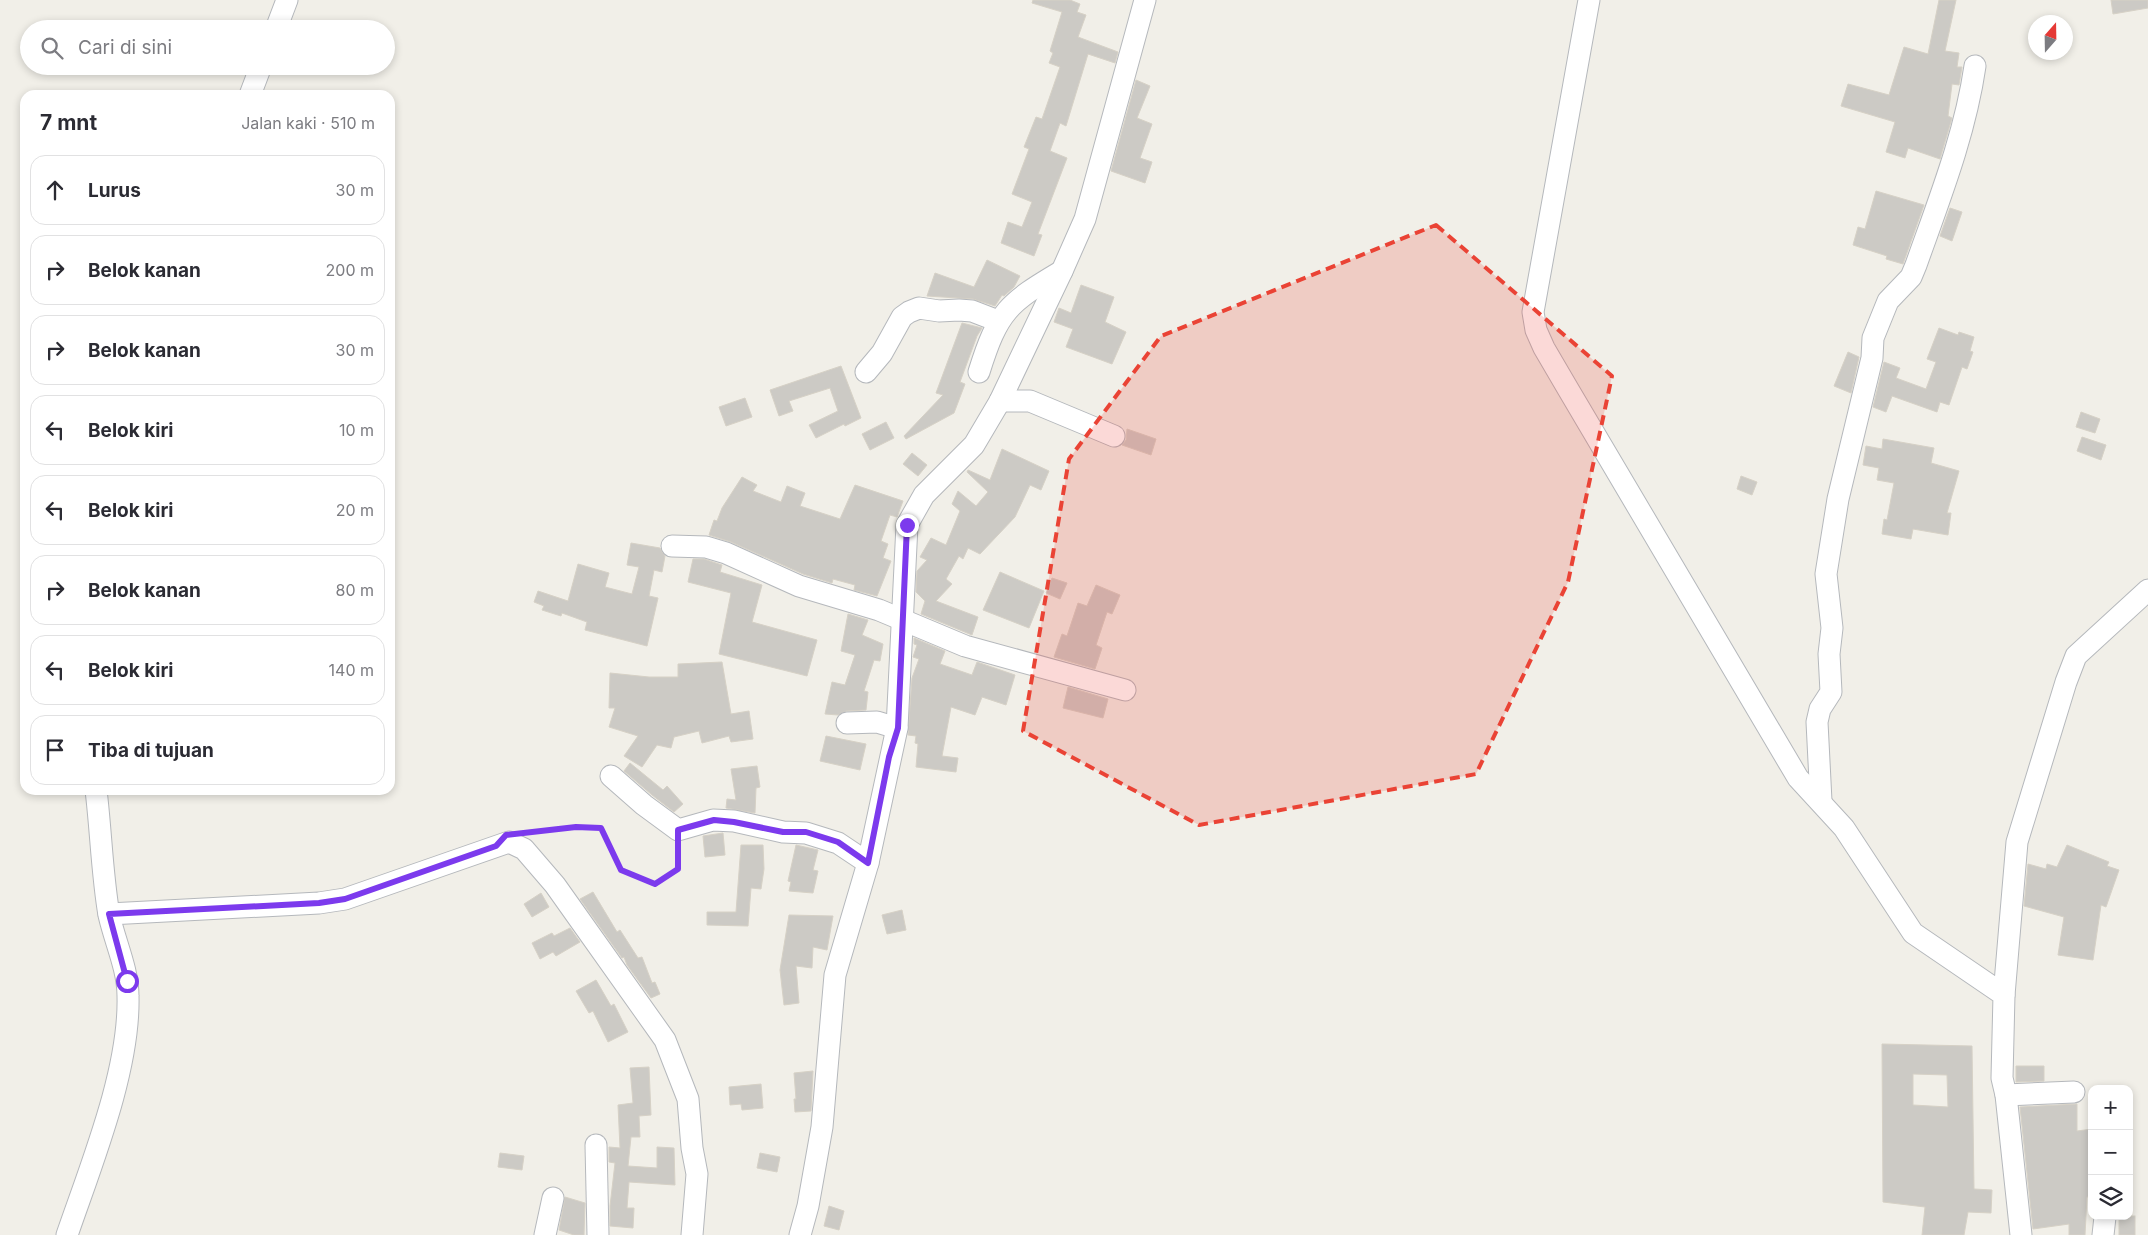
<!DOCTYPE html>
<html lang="id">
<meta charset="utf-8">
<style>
:root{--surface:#fff;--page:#f7f7f7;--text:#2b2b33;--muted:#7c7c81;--line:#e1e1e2}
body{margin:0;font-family:Inter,sans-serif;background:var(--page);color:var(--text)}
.controls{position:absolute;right:15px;bottom:15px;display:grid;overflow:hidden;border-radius:10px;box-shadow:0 2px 8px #0003}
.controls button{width:45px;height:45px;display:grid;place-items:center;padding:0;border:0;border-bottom:1px solid var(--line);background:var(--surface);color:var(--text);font:25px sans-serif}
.compass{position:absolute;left:2028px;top:15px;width:45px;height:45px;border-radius:50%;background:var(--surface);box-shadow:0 2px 8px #0003;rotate:20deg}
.stop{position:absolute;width:15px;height:15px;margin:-11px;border:4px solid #7c3aed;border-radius:50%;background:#fff}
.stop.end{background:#7c3aed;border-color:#fff;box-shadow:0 1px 5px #0008}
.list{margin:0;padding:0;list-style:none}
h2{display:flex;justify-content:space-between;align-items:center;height:65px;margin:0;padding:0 20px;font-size:21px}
h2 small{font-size:16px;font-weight:400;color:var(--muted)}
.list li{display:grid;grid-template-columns:32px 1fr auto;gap:15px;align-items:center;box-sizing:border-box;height:70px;margin:0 10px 10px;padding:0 10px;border:1px solid var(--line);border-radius:15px}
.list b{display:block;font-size:19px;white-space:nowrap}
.list em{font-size:16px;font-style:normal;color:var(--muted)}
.icon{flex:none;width:28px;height:28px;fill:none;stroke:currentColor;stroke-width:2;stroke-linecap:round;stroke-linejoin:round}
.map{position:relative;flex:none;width:2148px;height:1235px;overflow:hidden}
.search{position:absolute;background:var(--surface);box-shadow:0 2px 8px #0003;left:20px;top:20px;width:375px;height:55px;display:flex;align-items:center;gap:12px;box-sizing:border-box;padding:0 18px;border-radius:28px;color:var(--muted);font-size:19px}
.panel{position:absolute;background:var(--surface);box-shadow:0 2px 8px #0003;left:20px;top:90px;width:375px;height:705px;border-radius:15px}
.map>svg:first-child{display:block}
.building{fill:#cccac5;stroke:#d6d1c6;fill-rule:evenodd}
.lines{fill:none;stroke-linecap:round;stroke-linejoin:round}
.minor-casing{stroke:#b5b8bc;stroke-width:23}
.path{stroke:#9cc7a9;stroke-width:3;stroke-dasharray:5 2.5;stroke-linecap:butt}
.minor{stroke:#fff;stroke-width:21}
.route{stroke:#7c3aed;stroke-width:6}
.marked{fill:#ea4335;fill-opacity:0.2;stroke:#ea4335;stroke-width:4;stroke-dasharray:10 6;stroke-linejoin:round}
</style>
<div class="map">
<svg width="2148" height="1235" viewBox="0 0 2148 1235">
<rect width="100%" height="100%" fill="#f1efe8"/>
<g class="building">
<path d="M1033,0H1070L1080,4L1077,12L1086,15L1078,37L1118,52L1115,63L1088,54L1066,126L1060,123L1050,151L1067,158L1038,234L1042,235L1034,256L1001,243L1008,222L1022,227L1032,202L1012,194L1029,149L1024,147L1036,117L1042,119L1060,67L1049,63L1053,53L1050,51L1062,12L1032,3Z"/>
<path d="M1939,0H1956L1945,51L1959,53L1957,67H1962L1959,85L1952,84L1948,116L1952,118L1940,159L1908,148L1905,158L1886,152L1895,122L1841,106L1848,84L1889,95L1904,47L1928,54Z"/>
<path d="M2111,0H2148V8L2113,14Z"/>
<path d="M1136,80L1150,86L1137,118L1152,124L1140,158L1152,162L1145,183L1111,171Z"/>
<path d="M1876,191L1924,205L1903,264L1886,259L1887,256L1853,245L1858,227L1865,229Z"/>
<path d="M1950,208L1962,212L1952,241L1940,236Z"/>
<path d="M987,260L1020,276L1014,287L1004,296L1002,295L995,306L973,299L927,296L935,273L974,287Z"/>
<path d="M1081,285L1114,297L1105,322L1126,332L1112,364L1066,347L1073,329L1054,322L1059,308L1071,313Z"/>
<path d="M962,323L982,328L977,336L960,382L965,384L954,413L906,439L904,436L943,395L936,393Z"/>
<path d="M1939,328L1958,335L1959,332L1974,337L1970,351L1973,352L1967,369L1962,367L1949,405L1940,402L1937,412L1892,396L1886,412L1873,407L1884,362L1900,368L1896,378L1926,389L1936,362L1927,359Z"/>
<path d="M1848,352L1859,357L1851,393L1834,386Z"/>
<path d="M841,366L861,418L845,426L844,424L816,438L809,425L838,411L830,388L789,401L793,411L779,416L770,390Z"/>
<path d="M745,398L752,417L726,426L719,407Z"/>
<path d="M2081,412L2100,419L2095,433L2076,427Z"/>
<path d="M886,422L894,438L870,450L862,434Z"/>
<path d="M1127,429L1156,439L1151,455L1122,445L1126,440Z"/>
<path d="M2082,437L2106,445L2101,460L2077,451Z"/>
<path d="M1883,439L1934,448L1931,463L1959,471L1947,513H1951L1948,535L1913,529L1911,539L1882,534L1884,519L1887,520L1894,483L1877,480L1879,468L1863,465L1866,446L1882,449Z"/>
<path d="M1002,449L1049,471L1041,490L1030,485L1015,517L980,554L968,548L963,559L959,556L946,579L952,584L936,601L978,617L972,635L921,614L925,601L916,592L917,571L927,560L920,557L931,538L946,545L960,511L952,504L958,491L976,506L988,492L967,472L968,470L990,480Z"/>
<path d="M912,453L927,465L918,476L903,464Z"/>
<path d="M1741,476L1757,482L1752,495L1737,489Z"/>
<path d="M742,477L757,485L753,491L781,502L787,486L805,493L800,506L840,519L855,485L903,501L897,517L890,515L881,541L888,544L883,558L891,561L877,596L854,590L855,585L833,579L832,583L803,574L731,542L709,535L714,520L717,521L722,508Z"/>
<path d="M631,543L660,548L665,556L662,572L654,570L649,596L658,598L647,646L585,630L587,622L562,613L561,616L542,610L544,606L534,602L538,591L568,601L578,564L609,573L605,587L632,594L639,567L627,565Z"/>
<path d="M693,559H704L722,565L720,572L762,585L752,622L817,640L807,676L719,654L731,593L688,582Z"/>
<path d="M1000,572L1044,591L1029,628L983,610Z"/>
<path d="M1052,578L1067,583L1060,599L1046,593Z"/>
<path d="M1096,585L1120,595L1112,614L1107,612L1096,645L1102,648L1095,669L1054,657L1062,634L1067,636L1078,603L1087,606Z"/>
<path d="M848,614L868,620L862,635L883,644L880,661L874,660L864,691L868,692L866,710L846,711L838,715L825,714L832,682L845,685L855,655L841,651Z"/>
<path d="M914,638L945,651L940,664L972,675L977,662L1015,675L1006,705L982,697L975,715L951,707L942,756L958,758L956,772L916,767L918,744L915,743L916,736L908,735L912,678L919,659L913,657L917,645L914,644Z"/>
<path d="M722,662L731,714L749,711L753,739L731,742L729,736L702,743L699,731L674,737L671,748L657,745L642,767L624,756L638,736L609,727L615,708H609L610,673L649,677H678V664Z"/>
<path d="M1068,687L1108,699L1103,718L1063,708Z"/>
<path d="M826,736L866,744L860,770L820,761Z"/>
<path d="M630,763L663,790L667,786L683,804L674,812L652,795L624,771Z"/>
<path d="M757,766L760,787L756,788L755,813L726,808L727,799L736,800L731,769Z"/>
<path d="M723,833L725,855L705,857L703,836Z"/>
<path d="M741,845H763L764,869L761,889L751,888L748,926L707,925V912H736Z"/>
<path d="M796,845L818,850L813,870L818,871L813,893L789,891L791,882L788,881Z"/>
<path d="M2067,845L2109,862L2107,866L2119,870L2106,907L2101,905L2093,960L2058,955L2064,917L2024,906L2028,864L2046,869L2047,864L2057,867Z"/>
<path d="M593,892L617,932L620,930L638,958L642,957L652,983L655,982L660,994L651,998L627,965L624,957L622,958L580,899Z"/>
<path d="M541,893L549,907L532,917L524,904Z"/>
<path d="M902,910L906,930L887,934L882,915Z"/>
<path d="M789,915L833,916L827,950L813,947L812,968L796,966L799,1003L784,1005L780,970Z"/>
<path d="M570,928L580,942L556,956L553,952L540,959L532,943L552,933L554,936Z"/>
<path d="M596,980L611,1006L614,1004L628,1032L608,1042L593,1011L589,1013L576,991Z"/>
<path d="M1882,1044L1972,1046L1974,1189L1992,1190L1991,1213L1968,1212L1964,1235H1922L1925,1207L1883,1202ZM1913,1074L1947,1075L1948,1107L1913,1105Z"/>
<path d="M2016,1066H2044V1081L2016,1082Z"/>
<path d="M649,1067L651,1115L639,1116L640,1137H631L628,1166L657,1168V1147L674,1148L675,1185L629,1182L627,1208H634L633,1228L610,1226V1206L615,1163L609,1162V1147L620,1148L618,1105L633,1103L630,1068Z"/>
<path d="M813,1071L811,1111L795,1112L794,1099H796L794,1073Z"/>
<path d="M761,1084L763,1108L742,1110L741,1104L730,1105L729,1087Z"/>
<path d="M2077,1104V1131L2092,1129V1196L2087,1197L2085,1235H2069V1224L2033,1229L2020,1107Z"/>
<path d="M500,1153L524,1156L522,1170L498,1167Z"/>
<path d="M760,1153L780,1157L777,1172L757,1168Z"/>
<path d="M565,1197L585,1203L584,1235H574L559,1230Z"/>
<path d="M829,1206L844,1211L839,1230L824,1226Z"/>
<rect x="2119" y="1216" width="16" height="19"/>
</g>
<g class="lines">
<defs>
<g id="minor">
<path d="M1589,0L1533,312L1536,330L1544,348L1568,389L1798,778L1844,828L1913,933L2004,995L2002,1078L2006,1095L2021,1235"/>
<path d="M276,29L287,0"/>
<path d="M250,95L261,66"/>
<path d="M866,372L882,353L902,317L909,312L919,308L939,311L959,310L972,311L998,321"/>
<path d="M979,372C998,311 1008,303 1062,271"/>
<path d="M1000,401H1030L1114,436"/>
<path d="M672,546L706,547L726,553L799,586L879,610L965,646L1125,690"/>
<path d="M847,723L877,722L897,728"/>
<path d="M611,776L644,805L678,830L713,820L734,821L783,832L806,833L838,843L868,863"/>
<path d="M1821,801L1817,722L1820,709L1831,692L1829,654L1832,628L1826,574L1838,499L1872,358L1873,338L1888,301L1911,277L1916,265C1939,200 1965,135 1975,66"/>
<path d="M109,914L319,903L345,899L509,842L524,849L555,885L665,1040L688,1099L692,1148L697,1174L692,1235"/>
<path d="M2004,995L2017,842L2066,682L2076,656L2148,590"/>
<path d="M2006,1095L2074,1092"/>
<path d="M596,1145L598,1235"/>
<path d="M67,1235C91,1165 130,1070 128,996C128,969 115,942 109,915C102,874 101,831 96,790"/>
<path d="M545,1235L553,1198"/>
<path d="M800,1235L808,1206L822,1127L835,975L868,863L897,728L907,525L924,495L974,445L1000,401L1062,271L1085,219L1145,0"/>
<path d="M2103,1235L2105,1217"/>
</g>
</defs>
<use href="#minor" class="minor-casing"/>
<path class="path" d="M532,832L576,827L601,828L621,870L655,885L678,869V848"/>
<use href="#minor" class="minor"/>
</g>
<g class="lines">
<path class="route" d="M127,981L109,914L319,903L345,899L496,846L506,835L576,827L601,828L621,870L655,884L678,869V830L714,820L734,822L783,832H806L838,842L868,863L889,757L898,728L907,525"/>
</g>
<path class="marked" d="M1436,225L1612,376L1568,582L1476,774L1199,825L1023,731L1069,459L1161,336Z"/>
</svg>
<div class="controls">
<button>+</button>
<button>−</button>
<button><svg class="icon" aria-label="layers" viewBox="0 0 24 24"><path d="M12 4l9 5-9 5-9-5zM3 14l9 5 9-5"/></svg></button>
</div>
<svg class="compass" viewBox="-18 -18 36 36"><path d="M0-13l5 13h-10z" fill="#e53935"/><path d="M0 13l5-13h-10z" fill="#7c7c81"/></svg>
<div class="stop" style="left:127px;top:981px"></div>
<div class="stop end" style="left:907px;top:525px"></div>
<div class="search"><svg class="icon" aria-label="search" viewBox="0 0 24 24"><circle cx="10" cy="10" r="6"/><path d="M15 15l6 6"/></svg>Cari di sini</div>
<section class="panel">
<h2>7 mnt<small>Jalan kaki · 510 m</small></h2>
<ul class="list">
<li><svg class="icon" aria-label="ahead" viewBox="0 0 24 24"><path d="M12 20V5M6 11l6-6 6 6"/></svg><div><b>Lurus</b></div><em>30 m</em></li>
<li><svg class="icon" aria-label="right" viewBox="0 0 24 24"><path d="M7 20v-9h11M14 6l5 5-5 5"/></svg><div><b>Belok kanan</b></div><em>200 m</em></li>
<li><svg class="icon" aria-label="right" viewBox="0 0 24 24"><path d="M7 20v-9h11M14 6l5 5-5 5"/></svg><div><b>Belok kanan</b></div><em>30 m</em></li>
<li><svg class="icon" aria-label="left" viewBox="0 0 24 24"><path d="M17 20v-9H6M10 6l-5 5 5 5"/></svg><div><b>Belok kiri</b></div><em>10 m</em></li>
<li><svg class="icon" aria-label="left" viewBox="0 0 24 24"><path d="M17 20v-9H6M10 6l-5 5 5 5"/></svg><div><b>Belok kiri</b></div><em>20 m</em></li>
<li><svg class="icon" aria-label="right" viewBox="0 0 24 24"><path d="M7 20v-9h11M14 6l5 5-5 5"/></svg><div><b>Belok kanan</b></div><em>80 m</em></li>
<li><svg class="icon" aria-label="left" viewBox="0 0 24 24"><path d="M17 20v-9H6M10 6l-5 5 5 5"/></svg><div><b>Belok kiri</b></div><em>140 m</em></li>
<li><svg class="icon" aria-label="arrive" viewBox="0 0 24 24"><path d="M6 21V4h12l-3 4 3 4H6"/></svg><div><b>Tiba di tujuan</b></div></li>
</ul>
</section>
</div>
